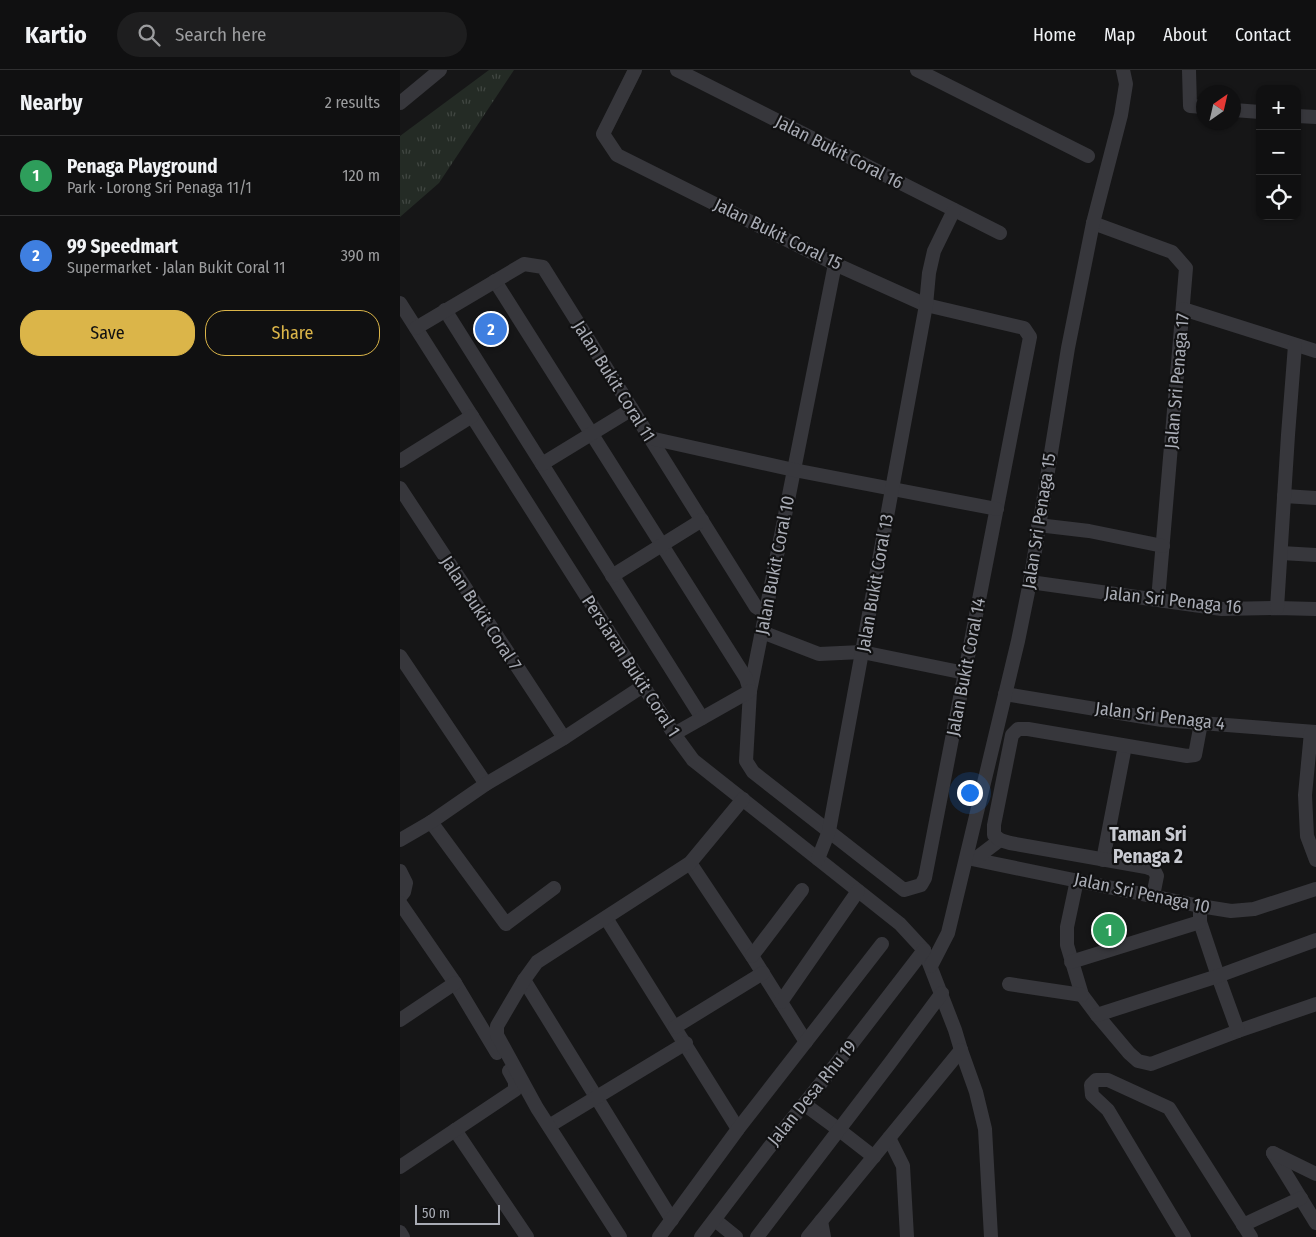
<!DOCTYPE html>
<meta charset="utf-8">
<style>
:root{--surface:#101011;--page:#1e1e1f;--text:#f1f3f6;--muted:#9c9d9f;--line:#303031;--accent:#dbb549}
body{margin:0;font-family:"Fira Sans Condensed",sans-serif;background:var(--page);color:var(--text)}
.controls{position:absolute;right:15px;top:15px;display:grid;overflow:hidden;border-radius:10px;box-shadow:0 1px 4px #0004}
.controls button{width:45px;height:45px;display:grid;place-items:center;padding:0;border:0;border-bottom:1px solid var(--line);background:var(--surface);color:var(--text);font:25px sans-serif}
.compass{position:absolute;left:796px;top:15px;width:45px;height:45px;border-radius:50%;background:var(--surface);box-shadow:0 1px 4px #0004;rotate:34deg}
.scale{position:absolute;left:15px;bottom:12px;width:85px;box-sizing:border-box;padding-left:5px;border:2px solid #a9acb5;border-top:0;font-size:14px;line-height:18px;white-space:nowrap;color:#a9acb5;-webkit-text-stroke:4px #111112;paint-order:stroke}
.you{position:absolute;left:569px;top:722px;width:18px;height:18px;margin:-12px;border:4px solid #fff;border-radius:50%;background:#1a73e8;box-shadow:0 0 0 8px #1a73e833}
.badge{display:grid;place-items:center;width:32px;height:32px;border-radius:50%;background:var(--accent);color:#fff;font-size:16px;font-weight:700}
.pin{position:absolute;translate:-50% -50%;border:2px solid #fff;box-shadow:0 1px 5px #0006}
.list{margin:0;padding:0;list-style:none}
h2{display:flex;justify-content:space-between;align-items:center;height:65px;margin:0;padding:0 20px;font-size:21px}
h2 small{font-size:16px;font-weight:400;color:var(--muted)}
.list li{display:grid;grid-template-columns:32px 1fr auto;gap:15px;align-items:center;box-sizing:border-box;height:80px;padding:0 20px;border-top:1px solid var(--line)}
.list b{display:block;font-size:19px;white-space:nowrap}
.list p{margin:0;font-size:16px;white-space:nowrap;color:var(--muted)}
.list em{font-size:16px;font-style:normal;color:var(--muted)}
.actions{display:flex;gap:10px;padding:15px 20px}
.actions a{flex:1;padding:11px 0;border:1px solid var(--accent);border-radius:20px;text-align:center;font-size:18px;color:var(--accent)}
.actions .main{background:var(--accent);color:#111}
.icon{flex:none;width:28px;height:28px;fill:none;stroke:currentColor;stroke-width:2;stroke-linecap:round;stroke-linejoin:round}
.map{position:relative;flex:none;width:916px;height:1167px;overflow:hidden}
header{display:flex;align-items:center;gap:30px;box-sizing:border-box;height:70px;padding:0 25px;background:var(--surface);border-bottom:1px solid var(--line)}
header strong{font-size:24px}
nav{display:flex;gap:28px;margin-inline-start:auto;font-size:18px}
.search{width:350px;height:45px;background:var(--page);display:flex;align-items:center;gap:12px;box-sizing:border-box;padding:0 18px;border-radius:28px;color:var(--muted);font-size:19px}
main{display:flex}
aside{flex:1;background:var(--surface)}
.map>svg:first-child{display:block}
.park{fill:url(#park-tufts)}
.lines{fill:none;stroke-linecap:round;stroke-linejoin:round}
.minor{stroke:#37373c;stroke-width:14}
.labels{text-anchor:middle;stroke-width:4.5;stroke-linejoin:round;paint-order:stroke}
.street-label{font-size:18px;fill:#a9acb5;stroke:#111112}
.neighbourhood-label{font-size:19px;font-weight:bold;fill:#c9cbd2;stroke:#111112}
</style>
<header>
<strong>Kartio</strong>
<div class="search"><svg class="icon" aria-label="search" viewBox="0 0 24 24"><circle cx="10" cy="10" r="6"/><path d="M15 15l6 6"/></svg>Search here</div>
<nav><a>Home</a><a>Map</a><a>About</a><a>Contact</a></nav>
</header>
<main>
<aside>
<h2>Nearby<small>2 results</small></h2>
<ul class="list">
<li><span class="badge" style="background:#2e9e5b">1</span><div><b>Penaga Playground</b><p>Park · Lorong Sri Penaga 11/1</p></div><em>120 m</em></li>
<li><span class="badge" style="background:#3f7fe0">2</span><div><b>99 Speedmart</b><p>Supermarket · Jalan Bukit Coral 11</p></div><em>390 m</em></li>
</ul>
<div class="actions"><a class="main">Save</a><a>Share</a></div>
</aside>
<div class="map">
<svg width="916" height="1167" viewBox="0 0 916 1167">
<defs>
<pattern id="park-tufts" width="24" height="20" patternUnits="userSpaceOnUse" patternTransform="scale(1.25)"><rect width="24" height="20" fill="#242b25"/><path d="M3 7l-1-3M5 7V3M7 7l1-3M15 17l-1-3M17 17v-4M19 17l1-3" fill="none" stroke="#414742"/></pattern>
</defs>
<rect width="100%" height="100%" fill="#161617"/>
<g class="park">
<path d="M89,0H114L39,113L0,147V66Z"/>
<path d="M700,852L719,853V868L700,873Z"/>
</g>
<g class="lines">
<g class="minor">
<path d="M235,0L203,64L217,85L435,194L526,235L624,258L630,267L525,808L521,815L504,820L353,702L346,691L350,621L435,194"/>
<path d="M277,0L600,163"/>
<path d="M517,0L688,86"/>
<path d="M789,0L790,36L804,37"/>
<path d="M0,33L40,0"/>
<path d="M834,40L860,42"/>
<path d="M897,46L916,47"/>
<path d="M693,153L772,182L786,198L758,530"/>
<path d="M95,211L346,608L350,621"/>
<path d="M0,233L274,664L293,690L500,854L524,880L555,960L561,980L576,1022L585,1059L591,1167"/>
<path d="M783,239L916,281"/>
<path d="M45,240L302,648"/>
<path d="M16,258L124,194L143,197L356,537L366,543"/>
<path d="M250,368L394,400L597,439"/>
<path d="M0,391L72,346"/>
<path d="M142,394L232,339"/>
<path d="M0,418L164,668"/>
<path d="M884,426L916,428"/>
<path d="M638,455L689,461L763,476"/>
<path d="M881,483L916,485"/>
<path d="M212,506L302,450"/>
<path d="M630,512L822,539L877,538L916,539"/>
<path d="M877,538L888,365L895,275"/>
<path d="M362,562L419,584L462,582L565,603"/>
<path d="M0,586L86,714"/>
<path d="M605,624L762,650L916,662"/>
<path d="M911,662L905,725L907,766L916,790"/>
<path d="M274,664L350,621"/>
<path d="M31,752L106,854L154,818"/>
<path d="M0,770L31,752L86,714L164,668L243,616"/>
<path d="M567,788L800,836L831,841L854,839L916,819"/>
<path d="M418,789L429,761L526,235L529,203L534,181L554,140"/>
<path d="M575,789L600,770"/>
<path d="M703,790L725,676"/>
<path d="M290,793L352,886L406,972"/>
<path d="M0,801L6,813L4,822L0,827"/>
<path d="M677,810L667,857V875L682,925L697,945L729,983L738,991L751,994L838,961L916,934"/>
<path d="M753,826L757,806L754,800L746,797L610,773L600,770L594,765V755L612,665L618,659H628L787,686L795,685L801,653"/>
<path d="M0,833L55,913L97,983"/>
<path d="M206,848L338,1059"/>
<path d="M800,852L818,906L838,961"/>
<path d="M352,886L402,820"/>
<path d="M671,892L800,852V836"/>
<path d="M531,896L548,863L618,571L630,512L668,278L693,153L721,45L726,14L723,0"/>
<path d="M124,910L272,1150"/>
<path d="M609,914L682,925"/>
<path d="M381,932L458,821"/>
<path d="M697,945L818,906L916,870"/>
<path d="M0,950L55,913"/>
<path d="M275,957L363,903"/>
<path d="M404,1034L438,1059L474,1087"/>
<path d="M149,1056L286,973"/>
<path d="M55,1060L127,1167"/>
<path d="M489,1068L503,1096L507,1167"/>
<path d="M873,1083L916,1153"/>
<path d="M873,1083L916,1104"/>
<path d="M0,1097L115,1020V1012L109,1001"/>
<path d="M315,1150L336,1167"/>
<path d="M421,1151L424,1167"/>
<path d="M843,1155L901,1128"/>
<path d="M0,1162L3,1167"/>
<path d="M220,1167L137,1038L97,965V956L124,910L137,892L290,793L343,729"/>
<path d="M259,1167L338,1059L482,874"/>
<path d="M301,1167L368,1079L433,998L524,880"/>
<path d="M357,1167L490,993L542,923"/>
<path d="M408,1167L561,980"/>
<path d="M784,1167L708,1040L692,1025L691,1015L696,1010H708L769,1038L851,1167"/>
</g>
</g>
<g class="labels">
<g class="street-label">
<text transform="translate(439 82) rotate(27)" y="6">Jalan Bukit Coral 16</text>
<text transform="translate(378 164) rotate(26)" y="6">Jalan Bukit Coral 15</text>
<text transform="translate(214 311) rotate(58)" y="6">Jalan Bukit Coral 11</text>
<text transform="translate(777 311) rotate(-85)" y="6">Jalan Sri Penaga 17</text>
<text transform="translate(639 451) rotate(-81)" y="6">Jalan Sri Penaga 15</text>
<text transform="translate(375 495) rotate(-79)" y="6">Jalan Bukit Coral 10</text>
<text transform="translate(475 513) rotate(-80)" y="6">Jalan Bukit Coral 13</text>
<text transform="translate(773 530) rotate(6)" y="6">Jalan Sri Penaga 16</text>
<text transform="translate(81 543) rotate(57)" y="6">Jalan Bukit Coral 7</text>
<text transform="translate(231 596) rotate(57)" y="6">Persiaran Bukit Coral 1</text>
<text transform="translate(566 597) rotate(-79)" y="6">Jalan Bukit Coral 14</text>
<text transform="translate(760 646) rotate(7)" y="6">Jalan Sri Penaga 4</text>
<text transform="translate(742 823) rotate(12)" y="6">Jalan Sri Penaga 10</text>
<text transform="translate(412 1023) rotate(-51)" y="6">Jalan Desa Rhu 19</text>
</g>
<g class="neighbourhood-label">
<text x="748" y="771">Taman Sri<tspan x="748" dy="22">Penaga 2</tspan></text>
</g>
</g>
</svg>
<div class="controls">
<button>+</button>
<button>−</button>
<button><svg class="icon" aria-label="locate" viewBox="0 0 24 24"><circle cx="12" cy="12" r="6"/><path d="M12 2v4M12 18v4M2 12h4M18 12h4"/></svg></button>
</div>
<svg class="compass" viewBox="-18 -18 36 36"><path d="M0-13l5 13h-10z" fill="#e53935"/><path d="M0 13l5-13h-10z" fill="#9c9d9f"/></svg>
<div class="scale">50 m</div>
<div class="you"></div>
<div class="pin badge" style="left:709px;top:860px;background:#2e9e5b">1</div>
<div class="pin badge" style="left:91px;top:259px;background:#3f7fe0">2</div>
</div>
</main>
